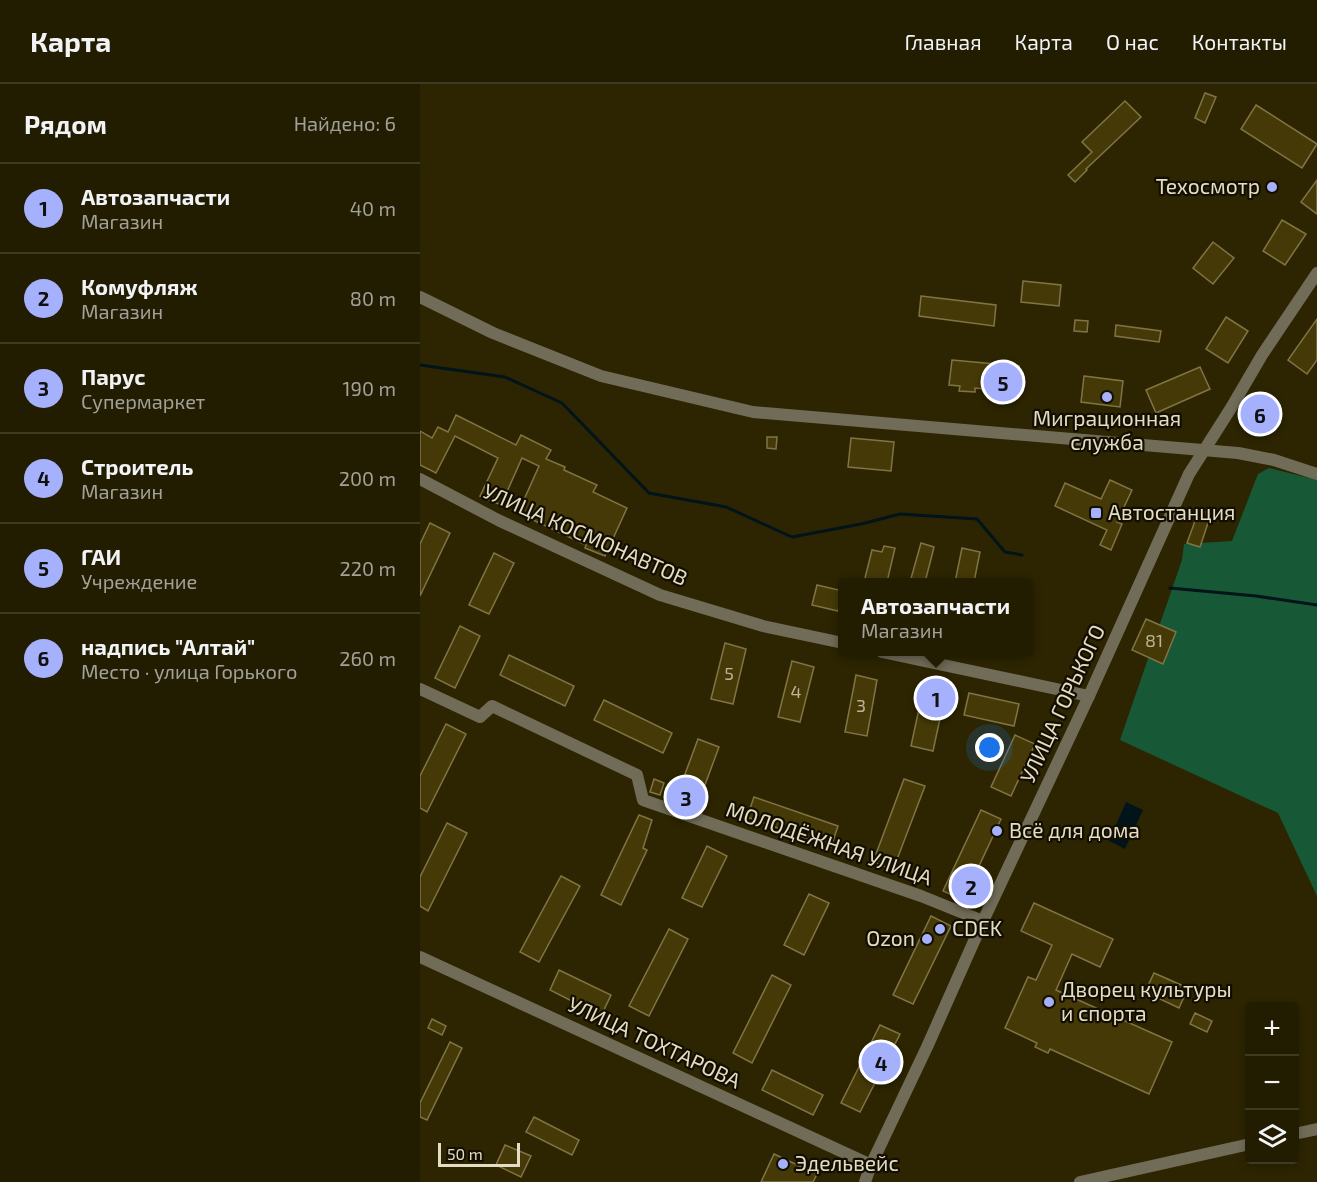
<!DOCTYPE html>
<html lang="ru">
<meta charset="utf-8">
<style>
:root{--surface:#221c01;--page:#2a250b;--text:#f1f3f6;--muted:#a2a199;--line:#3f3a23;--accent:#a5b1fc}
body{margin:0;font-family:"Exo 2",sans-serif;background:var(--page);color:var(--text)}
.controls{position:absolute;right:18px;bottom:18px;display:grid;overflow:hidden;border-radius:6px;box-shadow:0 3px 9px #0003}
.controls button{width:54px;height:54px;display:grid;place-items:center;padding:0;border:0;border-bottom:2px solid var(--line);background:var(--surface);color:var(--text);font:30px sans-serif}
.scale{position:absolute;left:18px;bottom:15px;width:82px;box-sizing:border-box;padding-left:6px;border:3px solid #e3ddc5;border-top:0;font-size:16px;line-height:21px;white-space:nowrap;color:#e3ddc5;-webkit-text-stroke:4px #130e00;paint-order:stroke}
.you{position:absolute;left:570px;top:664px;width:21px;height:21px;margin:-15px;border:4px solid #fff;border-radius:50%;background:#1a73e8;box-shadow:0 0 0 9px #1a73e833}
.badge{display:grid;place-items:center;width:39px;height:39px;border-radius:50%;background:var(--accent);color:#111;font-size:20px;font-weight:700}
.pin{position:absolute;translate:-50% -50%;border:3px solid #fff;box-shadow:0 2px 6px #0006}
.popup{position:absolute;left:418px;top:494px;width:195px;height:78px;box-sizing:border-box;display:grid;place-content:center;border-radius:6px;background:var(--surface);filter:drop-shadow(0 2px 4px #0005);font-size:20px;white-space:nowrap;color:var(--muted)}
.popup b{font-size:22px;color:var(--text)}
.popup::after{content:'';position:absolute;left:50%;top:100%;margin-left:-12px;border:12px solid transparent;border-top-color:var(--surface)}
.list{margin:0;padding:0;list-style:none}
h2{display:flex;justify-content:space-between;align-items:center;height:78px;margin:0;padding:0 24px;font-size:26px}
h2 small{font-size:20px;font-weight:400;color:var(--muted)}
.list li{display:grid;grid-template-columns:39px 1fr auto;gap:18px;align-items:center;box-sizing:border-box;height:90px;padding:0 24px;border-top:2px solid var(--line)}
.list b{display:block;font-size:22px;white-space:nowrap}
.list p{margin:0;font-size:20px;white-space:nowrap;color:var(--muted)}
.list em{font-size:20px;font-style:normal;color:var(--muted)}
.icon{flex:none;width:33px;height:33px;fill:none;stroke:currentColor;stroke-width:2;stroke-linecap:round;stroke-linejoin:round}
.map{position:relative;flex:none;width:897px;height:1098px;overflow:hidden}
header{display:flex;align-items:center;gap:36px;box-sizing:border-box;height:84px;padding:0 30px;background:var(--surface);border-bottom:2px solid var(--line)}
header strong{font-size:28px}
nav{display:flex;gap:33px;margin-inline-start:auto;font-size:21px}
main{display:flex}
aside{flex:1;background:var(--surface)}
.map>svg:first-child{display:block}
.green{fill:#175936}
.water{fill:#00141a}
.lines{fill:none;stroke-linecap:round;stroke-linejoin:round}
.stream{stroke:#00141a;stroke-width:3}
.building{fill:#453a07;stroke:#807445;stroke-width:1.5}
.minor{stroke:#716c58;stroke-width:12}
.tertiary{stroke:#716c58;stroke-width:12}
.poi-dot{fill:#a5b1fc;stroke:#130e00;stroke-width:2}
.labels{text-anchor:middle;stroke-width:4.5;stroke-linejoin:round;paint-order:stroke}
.number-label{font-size:18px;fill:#bcb496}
.poi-label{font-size:21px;fill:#e3ddc5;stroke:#130e00;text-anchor:start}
.street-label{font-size:21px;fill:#e3ddc5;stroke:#130e00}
</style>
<header>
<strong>Карта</strong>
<nav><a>Главная</a><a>Карта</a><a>О нас</a><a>Контакты</a></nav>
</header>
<main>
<aside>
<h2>Рядом<small>Найдено: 6</small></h2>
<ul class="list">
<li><span class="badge">1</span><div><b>Автозапчасти</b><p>Магазин</p></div><em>40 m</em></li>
<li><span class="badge">2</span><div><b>Комуфляж</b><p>Магазин</p></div><em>80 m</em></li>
<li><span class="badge">3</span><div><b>Парус</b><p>Супермаркет</p></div><em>190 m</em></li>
<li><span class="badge">4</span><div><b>Строитель</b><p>Магазин</p></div><em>200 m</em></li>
<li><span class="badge">5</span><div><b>ГАИ</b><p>Учреждение</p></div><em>220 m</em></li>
<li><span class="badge">6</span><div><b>надпись &quot;Алтай&quot;</b><p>Место · улица Горького</p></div><em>260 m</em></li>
</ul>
</aside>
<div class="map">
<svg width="897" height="1098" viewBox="0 0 897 1098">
<rect width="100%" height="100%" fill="#2d2501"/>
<path class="green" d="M849,384L897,396V812L858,729L700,656L762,476L764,460L812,457L838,390Z"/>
<path class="water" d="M706,718L723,726L705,765L689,757Z"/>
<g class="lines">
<g class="stream">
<path d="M0,281L85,293L142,319L229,409L306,423L372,453L441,440L480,430L557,435L585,468L602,471"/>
<path d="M750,504L836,512L897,521"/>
</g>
</g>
<g class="building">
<path d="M785,9L796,13L785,39L775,34Z"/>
<path d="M705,17L721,33L666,85L667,86L655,98L648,91L672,68L662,58Z"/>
<path d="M836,21L897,60L882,84L821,45Z"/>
<path d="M897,96V130L881,118Z"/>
<path d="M862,136L886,150L865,181L843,167Z"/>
<path d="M793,158L814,174L793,200L773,184Z"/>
<path d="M603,197L641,201L639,222L601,218Z"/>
<path d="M501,212L576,221L574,242L499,232Z"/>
<path d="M806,233L828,247L808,279L786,265Z"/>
<path d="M897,235V276L887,290L868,276Z"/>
<path d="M655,236L668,237L667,248L654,247Z"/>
<path d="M696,241L741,247L739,258L695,252Z"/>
<path d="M532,276L599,282L596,308L555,304V308L539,307L540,302L529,301Z"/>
<path d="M780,283L790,305L736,329L726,306Z"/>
<path d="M664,292L703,297L700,323L661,318Z"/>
<path d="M36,331L96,361L101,351L131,366L126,375L145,383L144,386L177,401L173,408L207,424L185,472L165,464L166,461L98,429L119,382L102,374L81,421L60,412L78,374L35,352L16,389L0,381V347L12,354L18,343L28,348Z"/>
<path d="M347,353H357L356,365L347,364Z"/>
<path d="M431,354L474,358L471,387L428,383Z"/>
<path d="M690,396L712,406L697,438L702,440L691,466L680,461L687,446L635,422L645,399L681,415Z"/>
<path d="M779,426L791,430L780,463L767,459Z"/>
<path d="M10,439L30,449L0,512V460Z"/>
<path d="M501,459L514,463L511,475L505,498H490Z"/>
<path d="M464,462L475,464L467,498H444L452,466L462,468Z"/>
<path d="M542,464L560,468L554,498H535Z"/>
<path d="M74,469L94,479L69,530L49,521Z"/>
<path d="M397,501L423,507L418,527L392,521Z"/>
<path d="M726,535L756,548L743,580L712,566Z"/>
<path d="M40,542L60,552L35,604L15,594Z"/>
<path d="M305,559L326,565L313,620L291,615Z"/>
<path d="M89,571L154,602L145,622L80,591Z"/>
<path d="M372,577L394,583L380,638L358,633Z"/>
<path d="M436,591L457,596L447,652L425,648Z"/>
<path d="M503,606L525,611L513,667L491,662Z"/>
<path d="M549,609L599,620L594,642L544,631Z"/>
<path d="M184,616L252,649L243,669L174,636Z"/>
<path d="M26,640L46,650L7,728L0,724V692Z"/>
<path d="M595,651L615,660L591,712L571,703Z"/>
<path d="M278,655L299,663L279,717L258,709Z"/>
<path d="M234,695L244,699L240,711L230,708Z"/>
<path d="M484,695L505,702L473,786L453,778Z"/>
<path d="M334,713L418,742L411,763L327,733Z"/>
<path d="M561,726L581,735L543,816L523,807Z"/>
<path d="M219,731L232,736L223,764L227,766L201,821L181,811Z"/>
<path d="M27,739L47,749L8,827L0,822V793Z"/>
<path d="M287,762L307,772L282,823L262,814Z"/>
<path d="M141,792L160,802L119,878L100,868Z"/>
<path d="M389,810L409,819L384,871L364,861Z"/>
<path d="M614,819L693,855L680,883L652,870L636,906L752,958L729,1010L630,965L628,969L615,963L617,959L585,944L608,893L616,896L632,861L601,847Z"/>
<path d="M511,832L531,842L493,920L473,911Z"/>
<path d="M249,845L268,855L229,932L209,922Z"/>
<path d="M139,886L191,911L181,932L130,906Z"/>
<path d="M734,889L768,904L759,924L725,908Z"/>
<path d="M352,891L371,901L332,979L313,969Z"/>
<path d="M775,929L792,937L787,948L770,940Z"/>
<path d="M12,935L26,942L22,951L8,944Z"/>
<path d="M460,941L480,950L440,1028L421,1019Z"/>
<path d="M30,958L42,964L7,1036L0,1033V1019Z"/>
<path d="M352,986L403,1011L393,1031L342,1006Z"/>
<path d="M114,1033L159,1056L152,1071L106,1048Z"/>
<path d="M85,1061L111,1072L101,1093L76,1081Z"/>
<path d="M354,1070L397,1090L393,1098H341Z"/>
</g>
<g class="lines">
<g class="minor">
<path d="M0,395L78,436L240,511L343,542L423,559"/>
<path d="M462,568L669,612"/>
<path d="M0,605L60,633L72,622L217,691L223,716L501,812L563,837"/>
<path d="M0,873L451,1081"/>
<path d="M445,1098L451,1081L507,963L563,837L669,612L769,390L811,324L842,271L897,189"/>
</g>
<g class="tertiary">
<path d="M0,213L73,249L181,292L333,328L818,369L854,376L897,390"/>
<path d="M874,1050L897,1045"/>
<path d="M660,1098L830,1060"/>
</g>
</g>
<g class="poi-dot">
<circle cx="852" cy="103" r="6"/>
<circle cx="687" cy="313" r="6"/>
<rect x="670" y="423" width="12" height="12" rx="3"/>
<circle cx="577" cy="747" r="6"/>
<circle cx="520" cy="845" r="6"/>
<circle cx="507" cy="855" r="6"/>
<circle cx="629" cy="918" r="6"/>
<circle cx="363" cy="1080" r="6"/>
</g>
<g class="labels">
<g class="number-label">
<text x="734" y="563">81</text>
<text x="309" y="596">5</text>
<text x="376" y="614">4</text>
<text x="441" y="628">3</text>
</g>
<g class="poi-label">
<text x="840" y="110" text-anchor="end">Техосмотр</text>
<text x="687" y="342" text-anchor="middle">Миграционная<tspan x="687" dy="24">служба</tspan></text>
<text x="688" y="436">Автостанция</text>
<text x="589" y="754">Всё для дома</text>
<text x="532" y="852">CDEK</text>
<text x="495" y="862" text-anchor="end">Ozon</text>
<text x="641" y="913">Дворец культуры<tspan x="641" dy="24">и спорта</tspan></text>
<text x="375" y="1087">Эдельвейс</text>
</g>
<g class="street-label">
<text transform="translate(165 451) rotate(24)" y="7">УЛИЦА КОСМОНАВТОВ</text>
<text transform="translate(643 620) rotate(-65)" y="7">УЛИЦА ГОРЬКОГО</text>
<text transform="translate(409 760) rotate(19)" y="7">МОЛОДЁЖНАЯ УЛИЦА</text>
<text transform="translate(234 959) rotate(25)" y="7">УЛИЦА ТОХТАРОВА</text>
</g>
</g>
</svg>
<div class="controls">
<button>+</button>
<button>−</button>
<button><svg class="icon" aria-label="layers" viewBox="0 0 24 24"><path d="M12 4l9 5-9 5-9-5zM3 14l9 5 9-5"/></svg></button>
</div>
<div class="scale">50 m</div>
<div class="you"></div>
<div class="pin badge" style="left:516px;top:614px">1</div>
<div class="popup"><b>Автозапчасти</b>Магазин</div>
<div class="pin badge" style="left:551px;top:802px">2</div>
<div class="pin badge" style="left:266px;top:713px">3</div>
<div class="pin badge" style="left:461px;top:978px">4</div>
<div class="pin badge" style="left:583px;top:298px">5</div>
<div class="pin badge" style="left:840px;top:330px">6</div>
</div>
</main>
